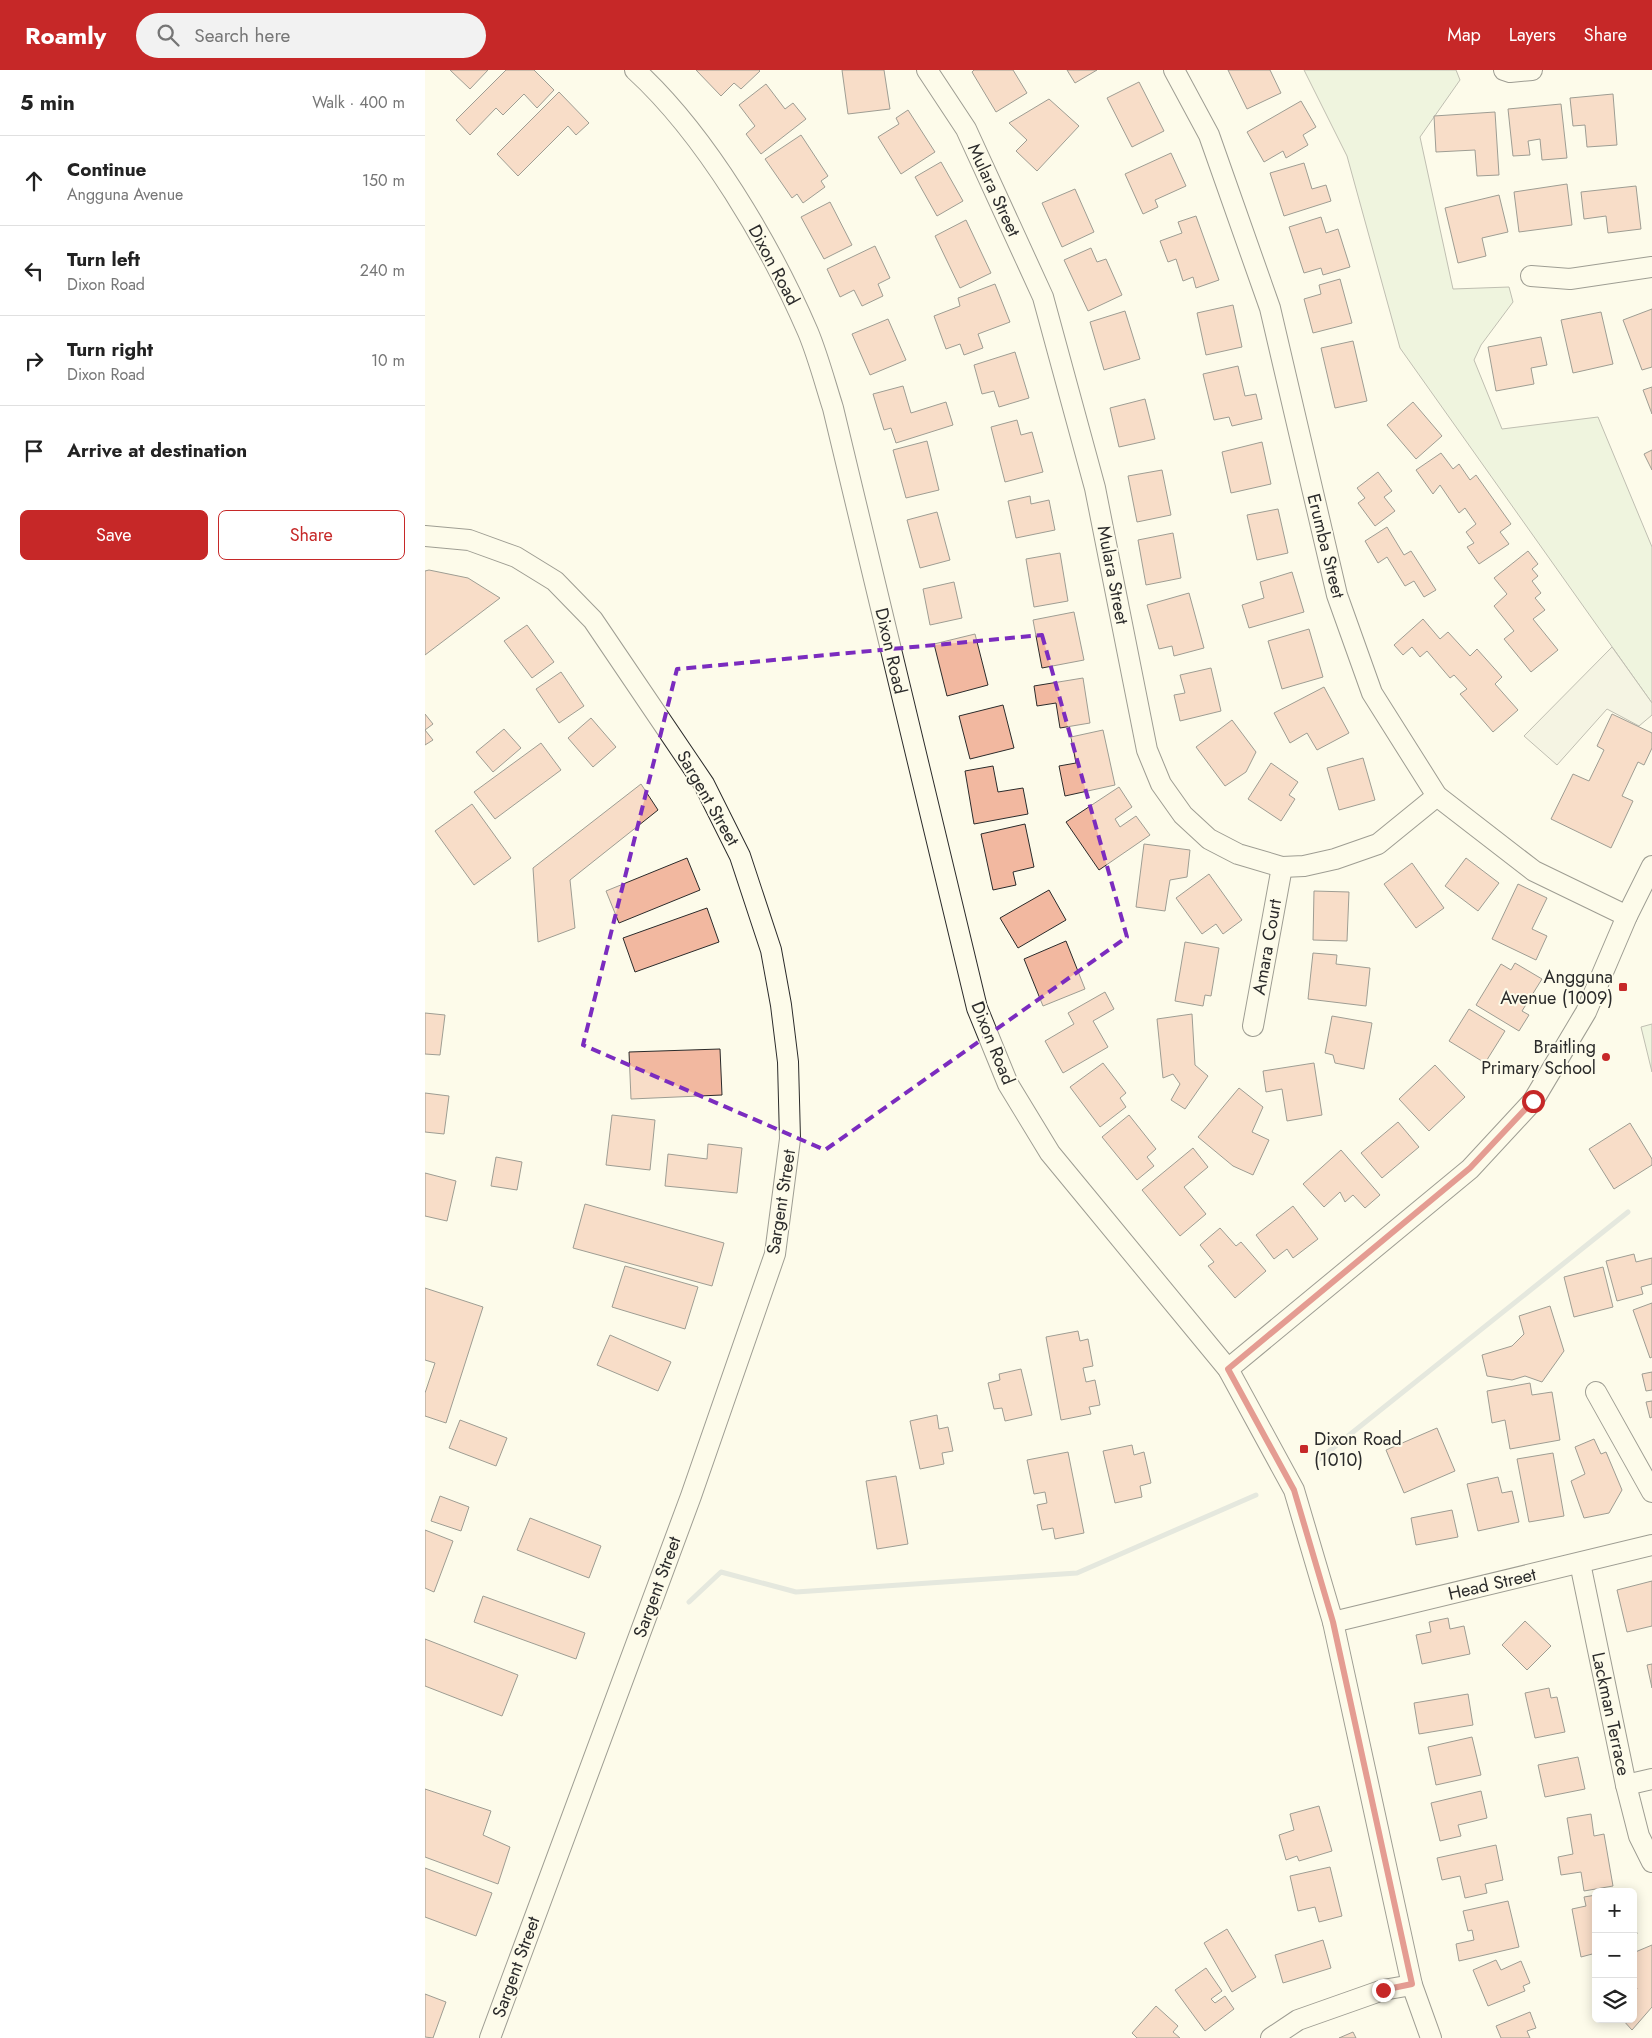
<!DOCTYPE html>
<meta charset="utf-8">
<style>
:root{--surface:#fff;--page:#f2f2f2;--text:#222;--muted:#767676;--line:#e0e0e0;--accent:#c62828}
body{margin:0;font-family:Jost,sans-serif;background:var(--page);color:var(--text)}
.controls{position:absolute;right:15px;bottom:15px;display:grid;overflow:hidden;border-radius:8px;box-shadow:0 2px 12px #0003}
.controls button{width:45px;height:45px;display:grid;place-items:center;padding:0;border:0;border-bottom:1px solid var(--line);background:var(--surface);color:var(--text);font:25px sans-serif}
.stop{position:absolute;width:15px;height:15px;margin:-11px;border:4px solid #c62828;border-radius:50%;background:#fff}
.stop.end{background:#c62828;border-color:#fff;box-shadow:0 1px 5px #0008}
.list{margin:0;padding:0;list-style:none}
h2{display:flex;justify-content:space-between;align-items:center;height:65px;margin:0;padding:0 20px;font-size:21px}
h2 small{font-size:16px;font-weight:400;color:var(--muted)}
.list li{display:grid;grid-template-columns:32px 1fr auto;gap:15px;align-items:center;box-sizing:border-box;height:90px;padding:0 20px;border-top:1px solid var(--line)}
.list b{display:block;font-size:19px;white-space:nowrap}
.list p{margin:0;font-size:16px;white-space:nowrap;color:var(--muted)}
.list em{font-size:16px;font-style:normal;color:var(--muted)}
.actions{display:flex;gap:10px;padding:15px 20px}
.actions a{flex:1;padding:11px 0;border:1px solid var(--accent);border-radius:8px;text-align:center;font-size:18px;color:var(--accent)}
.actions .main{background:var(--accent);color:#fff}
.icon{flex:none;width:28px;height:28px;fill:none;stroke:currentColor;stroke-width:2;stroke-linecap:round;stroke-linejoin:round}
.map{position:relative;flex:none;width:1227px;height:1968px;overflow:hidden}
header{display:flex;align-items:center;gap:30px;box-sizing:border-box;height:70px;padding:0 25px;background:var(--accent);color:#fff}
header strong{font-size:24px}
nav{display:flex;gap:28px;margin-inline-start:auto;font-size:18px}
.search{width:350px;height:45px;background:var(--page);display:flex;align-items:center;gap:12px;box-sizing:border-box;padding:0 18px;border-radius:28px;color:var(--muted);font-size:19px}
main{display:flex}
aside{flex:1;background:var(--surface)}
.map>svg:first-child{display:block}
.green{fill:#deebd1;stroke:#74746e}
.parking{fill:#eceadb;stroke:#74746e}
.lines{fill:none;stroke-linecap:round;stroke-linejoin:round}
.stream{stroke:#c7d0d0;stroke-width:5}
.building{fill:#f2b8a0;stroke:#2b2b2b}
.minor-casing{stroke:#2b2b2b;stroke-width:22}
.minor{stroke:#fdfbea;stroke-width:20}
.route{stroke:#c62828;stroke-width:6}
.marked{fill:none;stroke:#7b2cbf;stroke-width:4;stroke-dasharray:10 6;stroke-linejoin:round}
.poi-dot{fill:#c62828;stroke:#fdfbea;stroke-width:2}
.labels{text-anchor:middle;stroke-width:4;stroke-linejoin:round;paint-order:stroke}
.street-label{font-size:18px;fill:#2b2b2b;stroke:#fdfbea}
.poi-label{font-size:18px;fill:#2b2b2b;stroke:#fdfbea;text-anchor:end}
</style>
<header>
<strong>Roamly</strong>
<div class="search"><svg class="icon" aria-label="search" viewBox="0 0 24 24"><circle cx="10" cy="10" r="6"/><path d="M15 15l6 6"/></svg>Search here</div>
<nav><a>Map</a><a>Layers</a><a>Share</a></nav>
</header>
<main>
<aside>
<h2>5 min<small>Walk · 400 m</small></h2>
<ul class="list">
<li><svg class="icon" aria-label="ahead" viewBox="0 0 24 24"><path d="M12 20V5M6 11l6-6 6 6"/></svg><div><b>Continue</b><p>Angguna Avenue</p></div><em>150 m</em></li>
<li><svg class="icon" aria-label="left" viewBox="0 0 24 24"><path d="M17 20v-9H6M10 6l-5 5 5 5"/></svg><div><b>Turn left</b><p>Dixon Road</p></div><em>240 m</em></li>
<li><svg class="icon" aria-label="right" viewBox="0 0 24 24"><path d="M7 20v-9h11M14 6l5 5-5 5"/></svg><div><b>Turn right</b><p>Dixon Road</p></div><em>10 m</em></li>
<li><svg class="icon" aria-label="arrive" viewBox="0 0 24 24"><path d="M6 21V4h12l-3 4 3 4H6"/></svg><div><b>Arrive at destination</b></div></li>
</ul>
<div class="actions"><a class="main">Save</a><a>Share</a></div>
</aside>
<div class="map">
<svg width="1227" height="1968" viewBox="0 0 1227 1968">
<rect width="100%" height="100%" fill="#fdfbea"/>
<g class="green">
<path d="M879,0H1031L1035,10L995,67L1028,219L1084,217L1088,232L1056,275L1049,290L1077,359L1173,347L1227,477V633L975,278L922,86Z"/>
<path d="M1227,954V1002L1216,957Z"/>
</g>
<path class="parking" d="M1187,577L1227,633V645L1214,656L1182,639L1132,695L1099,666Z"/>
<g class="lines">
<g class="stream">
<path d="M893,1390L1203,1142"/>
<path d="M264,1532L296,1502L371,1522L652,1503L831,1425"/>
</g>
</g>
<g class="building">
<path d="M25,0H63L45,19Z"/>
<path d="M81,0H109L129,20L112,38L99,24L78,45L71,38L45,65L31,50Z"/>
<path d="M271,0H334L335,1L316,19L309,13L296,26Z"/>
<path d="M417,0H459L465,39L423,44Z"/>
<path d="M549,0H588L602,23L571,42L547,2Z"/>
<path d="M642,0H672L650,13Z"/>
<path d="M803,0H845L856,23L822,39Z"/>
<path d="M714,12L739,61L707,77L682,28Z"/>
<path d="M341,14L360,39L368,33L381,49L336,84L321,64L330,56L314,35Z"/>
<path d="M134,22L164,53L151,65L143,56L93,106L72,84Z"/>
<path d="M1188,24L1192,75L1162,77L1160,55L1148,56L1145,28Z"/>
<path d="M624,29L654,56L612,101L591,81L602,70L584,53Z"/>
<path d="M876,31L891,57L878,65L883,75L861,88L858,81L839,92L822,62Z"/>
<path d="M1136,34L1142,88L1117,90L1115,69L1103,71L1105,85L1088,86L1083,39Z"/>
<path d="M483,40L510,82L476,104L453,67L474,54L471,48Z"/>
<path d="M1070,42L1074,105L1052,106L1050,80L1011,82L1009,46Z"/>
<path d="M376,65L403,106L396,111L400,117L378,133L372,124L367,128L340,89Z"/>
<path d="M746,83L761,116L730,130L733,137L718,144L700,104Z"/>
<path d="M516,92L538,131L512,146L490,107Z"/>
<path d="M879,93L887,119L901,115L906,131L859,146L845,103Z"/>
<path d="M1142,114L1147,155L1094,162L1089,122Z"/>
<path d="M1211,116L1216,159L1183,163L1181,146L1159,149L1156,122Z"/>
<path d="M650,119L669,162L637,177L617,133Z"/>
<path d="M1074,125L1083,162L1057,168L1061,186L1033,193L1020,138Z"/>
<path d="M405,132L427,175L399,189L376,147Z"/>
<path d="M771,146L794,210L771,218L768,207L758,211L751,189L743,192L735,171L757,163L753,152Z"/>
<path d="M896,147L901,163L913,159L925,197L898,205L896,198L879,203L864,157Z"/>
<path d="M541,150L566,203L535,218L510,166Z"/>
<path d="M450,176L465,208L453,214L458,226L437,236L429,220L415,227L402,199Z"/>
<path d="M666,178L672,192L681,189L697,225L663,241L639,190Z"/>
<path d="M915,209L927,253L888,263L879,229L896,224L894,215Z"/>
<path d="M570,214L585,252L553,264L558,278L539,285L535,274L521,279L509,246L535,236L533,228Z"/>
<path d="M808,235L817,277L781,285L772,243Z"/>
<path d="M1227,239V297L1217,300L1198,250Z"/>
<path d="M700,241L715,289L679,300L665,252Z"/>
<path d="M1176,242L1188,294L1148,303L1136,250Z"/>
<path d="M463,249L481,290L445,305L427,264Z"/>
<path d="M1116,267L1122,295L1106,298L1109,314L1071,321L1063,277Z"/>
<path d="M928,271L942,331L910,338L896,278Z"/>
<path d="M590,282L604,328L574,337L569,321L557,324L549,295Z"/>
<path d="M813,296L820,326L831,324L837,349L807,356L804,347L789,350L778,304Z"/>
<path d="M478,316L486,343L521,332L528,355L471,373L466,358L459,360L448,324Z"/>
<path d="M1227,317V344L1218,320Z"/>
<path d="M720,329L730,369L694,377L685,338Z"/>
<path d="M988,332L1017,366L991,389L962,355Z"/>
<path d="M592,350L596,365L607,362L618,402L580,412L566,357Z"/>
<path d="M502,371L514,420L481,428L468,380Z"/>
<path d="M837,372L846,414L806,423L797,382Z"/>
<path d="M1227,380V400L1219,384Z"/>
<path d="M1016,383L1028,399L1034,394L1045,410L1051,405L1086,454L1075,462L1084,474L1054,494L1042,477L1049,473L1041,462L1051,454L1040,438L1034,443L1015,415L1008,424L991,400Z"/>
<path d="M737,400L746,445L712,452L703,406Z"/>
<path d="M953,402L967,421L959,427L970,441L950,456L933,433L940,428L932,418Z"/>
<path d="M605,426L606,434L624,430L630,460L591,468L583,431Z"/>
<path d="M853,439L863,483L832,490L822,445Z"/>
<path d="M512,442L525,490L495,498L482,450Z"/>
<path d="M962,457L979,485L986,481L1011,520L999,527L989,511L980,516L962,487L953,493L940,471Z"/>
<path d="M748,463L756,508L721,515L713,470Z"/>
<path d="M1103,481L1113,494L1107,499L1113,506L1107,511L1116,523L1110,528L1120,540L1108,549L1133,580L1106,602L1079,569L1089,561L1069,536L1082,524L1069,508Z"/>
<path d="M635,483L643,531L609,537L601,489Z"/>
<path d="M4,500L43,508L75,528L0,585V501Z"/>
<path d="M867,502L879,542L824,558L817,535L839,528L835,512Z"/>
<path d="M529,512L537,548L505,555L498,519Z"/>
<path d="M764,523L779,578L749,586L747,576L734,579L722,535Z"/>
<path d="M649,542L659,590L617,598L608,550Z"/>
<path d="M998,549L1015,569L1023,562L1045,586L1052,579L1077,607L1070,614L1093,640L1068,662L1035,624L1042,619L1029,605L1025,608L1002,581L995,587L987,577L978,585L969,575Z"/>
<path d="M102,555L129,592L107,608L79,571Z"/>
<path d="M884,559L898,607L857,619L843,571Z"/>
<path d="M550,564L563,615L522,626L509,574Z"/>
<path d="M786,598L796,641L755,651L749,625L760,623L755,605Z"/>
<path d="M136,602L159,636L134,653L111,619Z"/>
<path d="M658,608L665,653L635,658L631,633L612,636L609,616Z"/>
<path d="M899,617L924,663L892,680L882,663L865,673L849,643Z"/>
<path d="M578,635L589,678L545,689L534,646Z"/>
<path d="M0,644L8,654L0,660L8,670L0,675Z"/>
<path d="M1187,644L1227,663V678L1219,695L1213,692L1197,726L1208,731L1186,778L1126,749L1148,704L1164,711L1179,680L1172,676Z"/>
<path d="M166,648L191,677L168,697L143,668Z"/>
<path d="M807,650L831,682L821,702L800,716L771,677Z"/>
<path d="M79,659L96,678L68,702L51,682Z"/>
<path d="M678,660L690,715L640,726L634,696L651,693L646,667Z"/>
<path d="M116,673L136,700L70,749L49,722Z"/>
<path d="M938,688L950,730L914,740L902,698Z"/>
<path d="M846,693L873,712L864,725L870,729L856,751L823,729Z"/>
<path d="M568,696L573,722L598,718L603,744L549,754L540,701Z"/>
<path d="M216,714L233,740L145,810L150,858L113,872L108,798Z"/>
<path d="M694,717L707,737L690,749L695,757L711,746L725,765L674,800L641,752Z"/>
<path d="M47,734L86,788L49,815L10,761Z"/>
<path d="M600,754L609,797L588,802L591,815L568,820L556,764Z"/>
<path d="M719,774L765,780L762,807L745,810L740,841L711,837Z"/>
<path d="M262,788L275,820L194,853L181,821Z"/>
<path d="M1041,788L1074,813L1053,841L1020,816Z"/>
<path d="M987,793L1019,838L991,858L959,814Z"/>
<path d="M784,804L817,850L798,864L791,854L777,864L751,828Z"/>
<path d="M1093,814L1122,828L1107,859L1122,866L1111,890L1067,869Z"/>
<path d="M624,820L641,850L593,878L575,848Z"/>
<path d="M889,821L924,822L922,871L888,870Z"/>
<path d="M282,838L294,872L210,902L198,868Z"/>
<path d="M641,871L660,919L618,936L599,889Z"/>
<path d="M760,872L794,878L786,926L780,925L778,936L750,931Z"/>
<path d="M888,883L912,885L911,894L945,898L941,936L883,929Z"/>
<path d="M1090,893L1117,909L1097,941L1104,945L1094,961L1051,935L1076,894L1086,900Z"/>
<path d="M680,922L689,939L668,951L683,977L638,1003L620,971L649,954L643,943Z"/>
<path d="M1044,939L1080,961L1060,993L1024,971Z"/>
<path d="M0,943L20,945L15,985L0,984Z"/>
<path d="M767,944L770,995L783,1006L760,1039L746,1030L755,1014L748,1004L738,1008L732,949Z"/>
<path d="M907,946L947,953L939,999L910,993L908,985L900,983Z"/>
<path d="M295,979L297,1025L206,1029L204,982Z"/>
<path d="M678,993L701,1023L695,1028L701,1037L675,1057L645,1017Z"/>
<path d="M889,993L897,1045L862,1051L857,1019L841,1022L838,1001Z"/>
<path d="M1010,995L1040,1027L1004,1061L974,1029Z"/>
<path d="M814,1018L838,1037L827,1062L844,1070L828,1105L808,1096L773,1067Z"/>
<path d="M0,1023L24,1026L19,1064L0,1062Z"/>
<path d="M187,1045L230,1050L225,1100L181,1095Z"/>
<path d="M704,1045L731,1079L722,1087L729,1096L712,1110L677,1067Z"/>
<path d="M973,1052L994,1077L957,1108L936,1083Z"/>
<path d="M1205,1053L1227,1089V1095L1189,1119L1164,1079Z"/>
<path d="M283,1074L317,1078L312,1123L240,1116L243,1084L282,1089Z"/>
<path d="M768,1078L783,1097L759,1117L781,1144L755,1166L717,1120Z"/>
<path d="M916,1080L955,1125L940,1138L928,1125L920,1132L915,1122L899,1137L878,1114Z"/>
<path d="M71,1087L97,1092L92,1120L66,1116Z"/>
<path d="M0,1103L31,1111L22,1151L0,1146Z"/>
<path d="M160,1134L299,1173L287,1216L148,1178Z"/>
<path d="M868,1136L893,1169L868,1188L862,1179L849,1189L831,1165Z"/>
<path d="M795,1158L811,1176L816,1172L841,1201L810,1228L783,1196L789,1192L775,1175Z"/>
<path d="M1209,1184L1211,1192L1227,1188V1214L1216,1217L1218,1224L1192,1231L1181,1191Z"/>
<path d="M200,1196L273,1217L260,1259L187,1237Z"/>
<path d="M1178,1197L1188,1237L1149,1247L1139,1207Z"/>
<path d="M0,1218L58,1237L21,1353L0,1346V1323L10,1293L0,1290Z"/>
<path d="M1227,1233V1287L1225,1288L1208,1240Z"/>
<path d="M1125,1236L1139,1281L1117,1312L1100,1306L1087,1310L1062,1306L1057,1285L1087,1276L1099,1264L1094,1246Z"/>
<path d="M653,1261L655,1271L663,1269L668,1296L658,1298L661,1312L670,1310L675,1335L664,1337L666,1344L636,1350L621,1267Z"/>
<path d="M185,1265L246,1292L233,1321L172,1295Z"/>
<path d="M596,1299L607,1345L580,1351L577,1338L569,1339L563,1313L575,1310L574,1304Z"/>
<path d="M1227,1302V1320L1221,1321L1217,1304Z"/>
<path d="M1105,1313L1107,1325L1127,1322L1135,1370L1085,1379L1080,1350L1067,1353L1062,1321Z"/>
<path d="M1227,1331V1347L1225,1348L1221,1332Z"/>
<path d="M512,1345L514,1359L523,1357L528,1381L517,1383L519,1394L495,1399L485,1351Z"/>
<path d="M35,1350L82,1368L71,1396L24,1378Z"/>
<path d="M1012,1358L1030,1401L979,1423L961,1380Z"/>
<path d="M1169,1369L1176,1384L1181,1382L1197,1420L1184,1443L1159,1448L1146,1411L1160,1404L1150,1377Z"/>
<path d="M707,1375L709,1385L719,1382L726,1413L715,1416L717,1427L690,1433L678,1381Z"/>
<path d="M643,1382L659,1463L630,1469L628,1458L617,1460L612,1435L622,1433L620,1422L609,1424L602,1390Z"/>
<path d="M1128,1383L1139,1446L1104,1452L1092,1389Z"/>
<path d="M471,1406L483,1474L452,1479L441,1411Z"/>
<path d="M1073,1407L1077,1423L1087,1421L1094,1452L1053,1461L1042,1414Z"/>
<path d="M15,1426L44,1437L36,1461L6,1451Z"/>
<path d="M1027,1440L1033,1467L991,1475L986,1448Z"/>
<path d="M105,1448L176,1476L164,1508L92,1480Z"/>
<path d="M0,1460L28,1471L9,1522L0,1518Z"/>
<path d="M1227,1511V1556L1202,1562L1192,1520Z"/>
<path d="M58,1526L160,1563L151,1589L49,1552Z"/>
<path d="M1023,1548L1025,1559L1039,1556L1045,1584L997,1594L991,1565L1006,1562L1004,1552Z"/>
<path d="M1100,1551L1126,1576L1102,1600L1077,1575Z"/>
<path d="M0,1569L93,1605L77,1646L0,1616Z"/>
<path d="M1227,1594V1618L1222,1595Z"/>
<path d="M1124,1618L1126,1628L1132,1627L1140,1662L1110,1668L1100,1623Z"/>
<path d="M1043,1624L1048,1655L994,1664L989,1633Z"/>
<path d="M1047,1667L1056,1705L1011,1715L1003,1677Z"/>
<path d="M1153,1687L1160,1719L1120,1727L1113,1695Z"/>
<path d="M0,1719L66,1741L58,1765L85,1777L73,1814L0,1787Z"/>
<path d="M1056,1721L1062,1748L1033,1755L1036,1766L1015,1771L1006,1733Z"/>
<path d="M894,1736L907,1781L874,1791L872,1786L861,1790L854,1765L869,1760L865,1744Z"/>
<path d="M1166,1744L1169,1766L1179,1764L1188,1816L1159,1821L1156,1802L1136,1805L1133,1787L1148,1784L1142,1748Z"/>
<path d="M1071,1775L1078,1810L1060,1814L1062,1823L1040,1828L1035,1806L1017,1810L1012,1788Z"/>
<path d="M905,1797L917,1846L894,1852L890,1837L873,1841L865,1806Z"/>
<path d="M0,1798L67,1823L51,1866L0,1847Z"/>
<path d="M1171,1825V1883L1156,1887L1147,1839L1161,1836L1159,1827Z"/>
<path d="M1083,1831L1094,1877L1034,1891L1031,1874L1049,1870L1047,1860L1043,1861L1038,1841Z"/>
<path d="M1208,1844L1212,1864L1208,1867Z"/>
<path d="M802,1859L831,1907L807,1922L779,1873Z"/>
<path d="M898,1870L906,1898L858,1913L850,1885Z"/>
<path d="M1227,1875V1937L1207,1960L1197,1949H1208V1923L1212,1919L1208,1908V1883Z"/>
<path d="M1071,1890L1076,1900L1096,1891L1105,1913L1098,1916L1100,1921L1063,1936L1048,1900Z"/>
<path d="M781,1898L797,1921L786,1929L790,1933L800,1926L809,1939L780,1961L750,1920Z"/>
<path d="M0,1924L21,1932L8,1968L0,1967Z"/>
<path d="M731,1936L753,1956L748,1962L755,1968H712L707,1963Z"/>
<path d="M1105,1942L1111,1958L1102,1961L1105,1968H1076L1071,1956Z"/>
<path d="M928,1962L931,1968H914Z"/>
</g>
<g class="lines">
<defs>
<g id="minor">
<path d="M210,0C281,65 345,174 383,262C393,286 400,313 408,338L552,938L583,1014L625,1083L803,1299L869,1420L908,1552L987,1915L1006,1968"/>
<path d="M502,0L541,59L618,227L670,418L722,680L736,714L758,745L784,769L813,784L857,797L879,796L910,789L953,774L1012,726"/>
<path d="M749,0L784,65L845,238L912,525L947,623L1012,726L1109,801L1202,846"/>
<path d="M1079,0L1085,2L1107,0"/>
<path d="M1106,206L1145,209L1227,197"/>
<path d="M0,466L44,470L91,487L130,511L168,550L279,714L315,786L346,880L356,935L363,992L365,1069L350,1184L266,1426L65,1968"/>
<path d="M828,956L857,797"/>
<path d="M803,1299L1045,1099L1108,1031L1161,942L1202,846L1227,796"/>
<path d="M1171,1322L1227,1422"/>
<path d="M1155,1493L1201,1715L1214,1766L1227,1792"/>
<path d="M908,1552L1227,1475"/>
<path d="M1201,1715L1227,1709"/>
<path d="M846,1968L873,1950L958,1920L987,1915"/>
</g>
</defs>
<use href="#minor" class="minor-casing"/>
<use href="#minor" class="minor"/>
</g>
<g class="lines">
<path class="route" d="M958,1920L987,1914L908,1552L869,1420L803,1299L1045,1098L1108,1031"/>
</g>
<path d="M0 0H1227V1968H0ZM617,565L702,867L400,1080L158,975L252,599Z" fill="#fdfbea" fill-opacity=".55" fill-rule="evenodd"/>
<path class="marked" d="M617,565L702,867L400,1080L158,975L252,599Z"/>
<g class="poi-dot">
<rect x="1193" y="912" width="10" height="10" rx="2.5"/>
<circle cx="1181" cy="987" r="5"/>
<rect x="874" y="1374" width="10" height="10" rx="2.5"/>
</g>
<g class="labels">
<g class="street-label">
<text transform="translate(569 120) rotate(65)" y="6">Mulara Street</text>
<text transform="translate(349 195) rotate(62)" y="6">Dixon Road</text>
<text transform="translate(901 476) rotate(76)" y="6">Erumba Street</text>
<text transform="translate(688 505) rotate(79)" y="6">Mulara Street</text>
<text transform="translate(466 581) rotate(77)" y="6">Dixon Road</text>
<text transform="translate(283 728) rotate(60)" y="6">Sargent Street</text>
<text transform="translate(842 877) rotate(-80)" y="6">Amara Court</text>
<text transform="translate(568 973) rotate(68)" y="6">Dixon Road</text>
<text transform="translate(356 1132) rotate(-81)" y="6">Sargent Street</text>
<text transform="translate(1067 1514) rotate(-13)" y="6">Head Street</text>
<text transform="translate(232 1517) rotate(-70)" y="6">Sargent Street</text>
<text transform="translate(1186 1644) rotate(78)" y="6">Lackman Terrace</text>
<text transform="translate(91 1897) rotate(-70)" y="6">Sargent Street</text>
</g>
<g class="poi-label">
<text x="1188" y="913">Angguna<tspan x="1188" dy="21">Avenue (1009)</tspan></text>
<text x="1171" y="983">Braitling<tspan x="1171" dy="21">Primary School</tspan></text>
<text x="889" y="1375" text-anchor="start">Dixon Road<tspan x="889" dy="21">(1010)</tspan></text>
</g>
</g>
</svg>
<div class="controls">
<button>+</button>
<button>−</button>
<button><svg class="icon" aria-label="layers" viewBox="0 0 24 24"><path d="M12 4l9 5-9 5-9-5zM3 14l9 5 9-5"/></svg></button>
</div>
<div class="stop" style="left:1108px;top:1031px"></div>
<div class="stop end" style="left:958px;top:1920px"></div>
</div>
</main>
